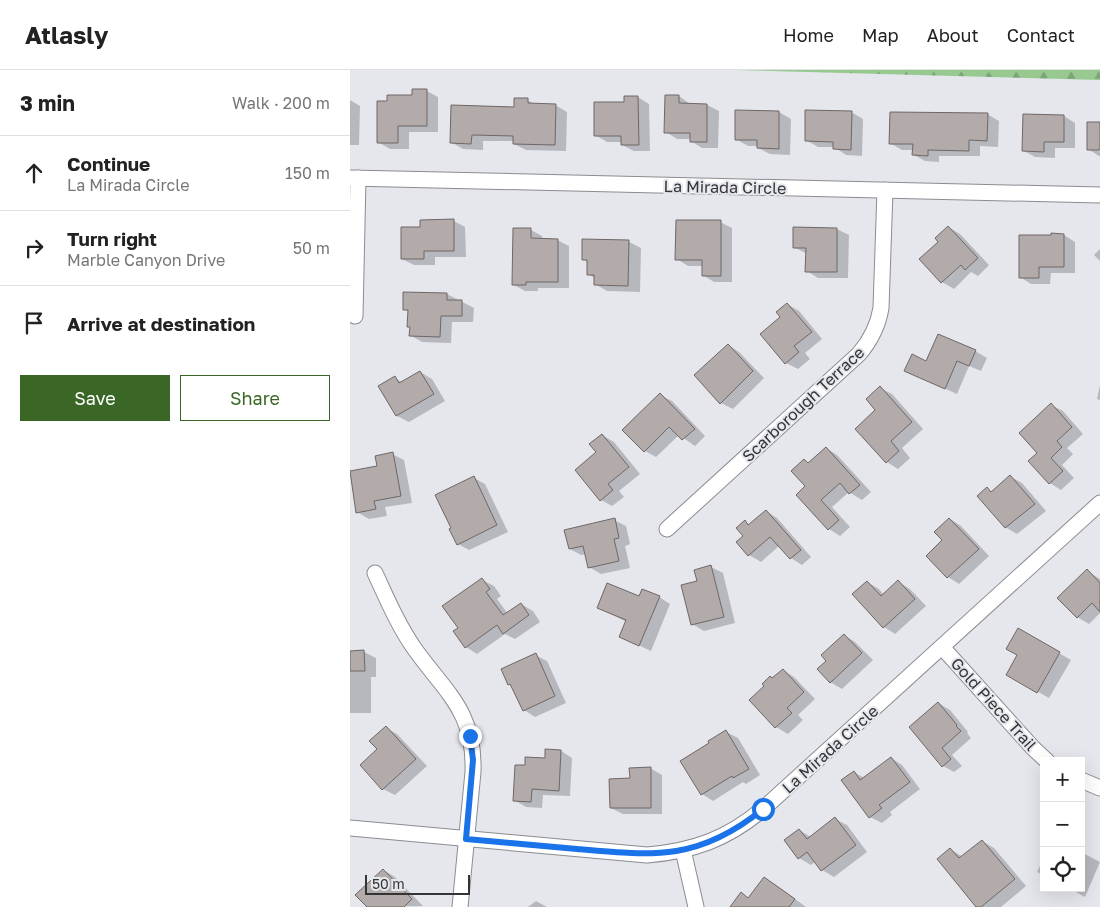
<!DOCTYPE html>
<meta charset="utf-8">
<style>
:root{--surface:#fff;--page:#f2f2f2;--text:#222;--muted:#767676;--line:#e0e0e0;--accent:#3a6725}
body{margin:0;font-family:"Golos Text",sans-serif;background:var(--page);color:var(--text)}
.controls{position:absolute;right:15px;bottom:15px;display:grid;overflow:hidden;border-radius:0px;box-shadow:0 5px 20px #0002}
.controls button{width:45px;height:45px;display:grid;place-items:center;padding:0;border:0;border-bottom:1px solid var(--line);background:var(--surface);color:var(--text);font:25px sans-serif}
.scale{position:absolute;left:15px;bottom:12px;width:105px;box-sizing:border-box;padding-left:5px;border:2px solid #343437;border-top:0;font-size:14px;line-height:18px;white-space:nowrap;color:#343437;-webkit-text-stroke:4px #e5e7ed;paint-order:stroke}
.stop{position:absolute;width:15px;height:15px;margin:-11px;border:4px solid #1a73e8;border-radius:50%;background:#fff}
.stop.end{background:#1a73e8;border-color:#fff;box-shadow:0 1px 5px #0008}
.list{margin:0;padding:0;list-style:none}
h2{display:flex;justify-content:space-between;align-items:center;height:65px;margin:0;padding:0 20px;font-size:21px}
h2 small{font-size:16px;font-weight:400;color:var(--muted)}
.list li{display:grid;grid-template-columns:32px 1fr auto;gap:15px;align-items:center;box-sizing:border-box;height:75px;padding:0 20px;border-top:1px solid var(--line)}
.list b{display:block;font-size:19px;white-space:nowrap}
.list p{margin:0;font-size:16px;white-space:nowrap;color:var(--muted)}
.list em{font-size:16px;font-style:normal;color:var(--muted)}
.actions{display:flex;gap:10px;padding:15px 20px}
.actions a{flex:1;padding:11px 0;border:1px solid var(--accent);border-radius:0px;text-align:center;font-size:18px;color:var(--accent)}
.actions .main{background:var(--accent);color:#fff}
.icon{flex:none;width:28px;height:28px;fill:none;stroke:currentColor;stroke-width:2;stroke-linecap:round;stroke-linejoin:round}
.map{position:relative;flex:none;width:750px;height:837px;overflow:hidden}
header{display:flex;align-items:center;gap:30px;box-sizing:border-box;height:70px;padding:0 25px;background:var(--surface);border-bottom:1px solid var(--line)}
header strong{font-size:24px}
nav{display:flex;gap:28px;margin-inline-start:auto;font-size:18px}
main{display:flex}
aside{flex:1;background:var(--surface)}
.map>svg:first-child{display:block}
.forest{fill:url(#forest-firs)}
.shadow{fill:#0003}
.building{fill:#b3abaa;stroke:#6e6766}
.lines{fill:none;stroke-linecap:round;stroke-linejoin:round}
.minor-casing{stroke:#8b8c92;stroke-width:17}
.minor{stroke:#fff;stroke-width:15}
.route{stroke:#1a73e8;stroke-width:6}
.labels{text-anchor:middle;stroke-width:4;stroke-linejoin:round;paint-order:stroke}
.street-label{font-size:16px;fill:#343437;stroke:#e5e7ed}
</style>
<header>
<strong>Atlasly</strong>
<nav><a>Home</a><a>Map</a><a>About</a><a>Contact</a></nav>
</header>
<main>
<aside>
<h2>3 min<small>Walk · 200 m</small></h2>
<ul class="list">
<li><svg class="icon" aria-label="ahead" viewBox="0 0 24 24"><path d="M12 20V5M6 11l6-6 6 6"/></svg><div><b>Continue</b><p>La Mirada Circle</p></div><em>150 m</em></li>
<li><svg class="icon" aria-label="right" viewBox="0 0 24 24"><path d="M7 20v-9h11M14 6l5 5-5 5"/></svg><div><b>Turn right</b><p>Marble Canyon Drive</p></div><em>50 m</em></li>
<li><svg class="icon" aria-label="arrive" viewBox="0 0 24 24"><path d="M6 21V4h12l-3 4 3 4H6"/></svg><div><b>Arrive at destination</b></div></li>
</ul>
<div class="actions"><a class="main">Save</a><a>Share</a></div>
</aside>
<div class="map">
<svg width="750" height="837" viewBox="0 0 750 837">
<defs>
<pattern id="forest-firs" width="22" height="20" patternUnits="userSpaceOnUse" patternTransform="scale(1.25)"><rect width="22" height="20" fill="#97c991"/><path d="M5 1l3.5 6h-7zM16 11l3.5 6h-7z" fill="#7ca477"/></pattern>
</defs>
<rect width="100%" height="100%" fill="#e5e7ed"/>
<path class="forest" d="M388,0H750V10Z"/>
<g class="shadow">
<path d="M77,21L88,27V62H59V79H40L28,72L38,32L63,26Z"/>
<path d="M329,26L340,34L357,35L369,41L368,78H352L341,71V69H327L316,62Z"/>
<path d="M288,27L299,34L300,81H284L272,75V72H257L245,65L276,33Z"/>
<path d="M0,30L10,36L9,75H0Z"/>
<path d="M177,30L186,35H205L217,42L216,81L176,80L164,74V71H133V80L113,79L101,72L165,38Z"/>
<path d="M387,41L429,42L441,49L440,85L420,84L408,78V76H398L386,69Z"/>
<path d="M501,42L513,49L512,86L496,85L484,77H468L456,70Z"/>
<path d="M637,44L649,51L648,77L630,76V86H589V92L575,91L564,85V80H552L540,73Z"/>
<path d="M714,46L725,53V78H705V88L685,87L674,81Z"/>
<path d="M750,53V86H749L738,79Z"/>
<path d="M104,151L115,157L116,187H85V195H64L52,189L71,158Z"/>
<path d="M370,152L382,158V212H364L353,205V196H338L327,189Z"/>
<path d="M598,157L610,164L639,195L628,206L621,202L604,219L592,212L571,189L590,172Z"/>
<path d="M444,158L487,159L499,165L498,208H468L457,201V184L444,177Z"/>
<path d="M181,160L192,166V170H207L219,176V218H188V221H175L164,215Z"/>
<path d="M714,165L725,172V203H701L700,214H681L670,207Z"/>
<path d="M279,172L291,178L290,222L257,221L245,214V208L238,204V192L233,189Z"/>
<path d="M750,179V191L744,185Z"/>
<path d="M97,224L124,238L123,252H102L101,273L72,272L60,265L59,242L54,239Z"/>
<path d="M437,234L449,241L472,269L455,283L460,289L448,299L436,293L432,247Z"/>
<path d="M378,275L389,282L414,308L383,339L371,333Z"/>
<path d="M625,281L637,288L631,301L619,296L607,324L556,301L577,292Z"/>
<path d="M70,302L82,309L95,331L59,352L47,346L30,316L45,308L53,313Z"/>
<path d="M750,315V330L747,329Z"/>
<path d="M530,318L542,324L573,359L552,378L560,388L548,399L537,392L527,340Z"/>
<path d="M310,325L322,331L355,366L345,376L329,365L306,387L295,381Z"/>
<path d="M701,335L713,341L733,364L717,378L723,384L712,395L724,408L711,420L700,413L689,383Z"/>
<path d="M252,365L264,372L290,404L269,421L274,427L262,436L251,430L248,382Z"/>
<path d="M476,378L487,385L521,422L512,430L499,422L482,437L500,457L490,466L479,459L455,391L459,393Z"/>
<path d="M42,384L54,390L62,433L35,437L37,446L19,449L7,442L0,402L28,397Z"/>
<path d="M661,407L672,413L696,441L667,464L655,457L637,419L643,422Z"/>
<path d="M124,408L135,414L158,462L119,480L108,474Z"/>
<path d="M416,441L427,448L461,487L452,495L441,488L429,476L411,492L399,485L388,472L395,466V452L400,455Z"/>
<path d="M600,449L611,456L639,486L609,514L598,507L594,470Z"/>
<path d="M264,450L276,456L280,474L275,476L280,498L251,504L239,497L236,484L231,485L220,479Z"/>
<path d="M361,497L373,503L385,553L354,561L342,554L348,512Z"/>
<path d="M737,501L750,509V543L739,554L727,547Z"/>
<path d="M132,510L144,516L151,526L147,529L158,544L171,534L183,541L190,552L165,569L155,564L127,584L116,577L109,558Z"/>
<path d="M517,512L529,519L534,525L548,512L560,519L576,536L545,564L534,557Z"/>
<path d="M309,527L320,534L301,581L271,567L277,552L248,538Z"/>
<path d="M669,560L721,590L699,628L658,605L669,585Z"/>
<path d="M494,565L505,572L523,590L492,619L480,612Z"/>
<path d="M0,582H14L26,588V607H21V643H0Z"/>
<path d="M185,585L197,591L216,633L185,647L174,640L163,616L159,614Z"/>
<path d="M433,600L444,607L465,629L448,645L453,650L438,664L426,657L400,630Z"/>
<path d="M588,633L600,640L618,662L617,663L621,668L602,685L612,696L604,702L593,696Z"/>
<path d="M36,658L47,664L77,696L45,725L33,719L28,679Z"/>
<path d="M376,662L388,668L410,705L396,714L393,712L363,731L352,724Z"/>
<path d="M211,681L222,688L220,726L193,725L192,738L176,737L164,730L176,696L196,689Z"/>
<path d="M541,688L552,695L570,719L540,742L542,745L532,753L520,747L504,702L514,708Z"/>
<path d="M300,698L312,705V744H273L261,738L281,709Z"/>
<path d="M485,749L497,755L517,782L484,807L472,800L466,791L461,795L449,788V760L461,767Z"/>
<path d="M632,771L644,778L676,816L651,837H628L600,779L613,787Z"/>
<path d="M731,782L750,792L735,827L718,818H731Z"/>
<path d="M694,788V805L687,802Z"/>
<path d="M33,800L45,807L73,836L19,837Z"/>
<path d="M414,808L426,815L456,837H383L391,824L399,829Z"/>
<path d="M186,831L197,837H178Z"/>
</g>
<g class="building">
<path d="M62,19H77V56H48V73H27V31H37V25H62Z"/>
<path d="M315,25H329V33L357,34V72H340V63H314Z"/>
<path d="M274,26H288L289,75H271V66H244V32H274Z"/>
<path d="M164,28H178V33L206,34L205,75L163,74V66L122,65L121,74L100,73L101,35L164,37Z"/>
<path d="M385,40L429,41V79L407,78V70H385Z"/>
<path d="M455,40L502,41L501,80L483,79V72L455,71Z"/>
<path d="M540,42L638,43L637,71L619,70V81L578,80V86L562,85L563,74H539Z"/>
<path d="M673,44L714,45V72H694V82L672,81Z"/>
<path d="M737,52H750V79L748,80H737Z"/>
<path d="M104,149V181H74V189H51V157H70V150Z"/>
<path d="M326,150H371V206H352V190H325Z"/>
<path d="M598,156L628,188L615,200L611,195L591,213L569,189L588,172L585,168Z"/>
<path d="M443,157L487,158V202H455L456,178H443Z"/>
<path d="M163,158H181V168L208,169V212H176V215H162Z"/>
<path d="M701,163L714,164V197H689V208H669V165H701Z"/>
<path d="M232,169L279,170L278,216L244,215V205H237V190H232Z"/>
<path d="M53,222L97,223V230H112V246H91L90,267L59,266L60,257H57L58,240H53Z"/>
<path d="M437,233L462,262L444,276L449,282L435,294L410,264L430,247L426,242Z"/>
<path d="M588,264L626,280L619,296L607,291L595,319L554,301L562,284L576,291Z"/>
<path d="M378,274L403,301L370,334L344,305Z"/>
<path d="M70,301L84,324L46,346L28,316L45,306L49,313Z"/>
<path d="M530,316L562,352L541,371L549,381L536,393L505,359L525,340L516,329Z"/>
<path d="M310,323L345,359L332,370L319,357L294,382L272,360Z"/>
<path d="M701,333L722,357L707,371L712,377L701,388L713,401L699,414L678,391L687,383L669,363Z"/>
<path d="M252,364L279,397L258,414L263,420L250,431L225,400L246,382L239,374Z"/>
<path d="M476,377L510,415L499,424L490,413L471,430L489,450L478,460L446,425L455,416L441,401L454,389L458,393Z"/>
<path d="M43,382L51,426L24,431L26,439L6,443L0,401L27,396L25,386Z"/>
<path d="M660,405L685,434L655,458L627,426L637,417L641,422Z"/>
<path d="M124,406L147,455L107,475L99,459L101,458L85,425Z"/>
<path d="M416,440L451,480L440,489L420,467L398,486L386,472L393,466L386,458L395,450L398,455Z"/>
<path d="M265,448L269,468L264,469L269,491L238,498L233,476L219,479L214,460Z"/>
<path d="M599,448L629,479L597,508L576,486L592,470L584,462Z"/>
<path d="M361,495L374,547L341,555L331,515L347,511L344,500Z"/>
<path d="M737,499L750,513V542L742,533L727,548L707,528Z"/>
<path d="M132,508L140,519L136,522L153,545L171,533L179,545L153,564L147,555L115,578L103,561L108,558L92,536Z"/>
<path d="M548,510L565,529L533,558L502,524L517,511L531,526Z"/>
<path d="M257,513L289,526L292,519L310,526L289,576L269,567L276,550L247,538Z"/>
<path d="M668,558L710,582L687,623L656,605L667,585L656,579Z"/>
<path d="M494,564L512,583L480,613L467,599L476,591L471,585Z"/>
<path d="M14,580L15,601H0V581Z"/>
<path d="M186,583L205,626L173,641L160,614L158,615L151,599Z"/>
<path d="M433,599L454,622L437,638L442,643L425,658L399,630L414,616L412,614L420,606L422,608Z"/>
<path d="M588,632L607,655L606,656L611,661L592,678L601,689L592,697L559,657Z"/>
<path d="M36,656L66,689L32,720L10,695L27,679L19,671Z"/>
<path d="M376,660L399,699L383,708L382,706L351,725L330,691L359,673L358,671Z"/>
<path d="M195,679L211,680L209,721L182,719L181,732L163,731L165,695H175V687L195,688Z"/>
<path d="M541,687L560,712L529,735L532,738L519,748L491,710L504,701L510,710Z"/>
<path d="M301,697V738H260L259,709L280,708L279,698Z"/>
<path d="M485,747L506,775L471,801L457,782L448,789L434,770L449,759L457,769Z"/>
<path d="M632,770L665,809L631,837H626L587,789L600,778L609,788Z"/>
<path d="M33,799L62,829L54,837H17L5,825Z"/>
<path d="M414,807L445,829L439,837H380L391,822L398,828Z"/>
</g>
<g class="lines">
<defs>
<g id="minor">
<path d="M0,108L750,125"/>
<path d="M5,246L8,108"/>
<path d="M317,459L509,284C521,270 528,256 531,238L535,120"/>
<path d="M25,503C37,529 48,555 64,578C96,623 125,641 123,702L110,837"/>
<path d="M592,577L683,678L697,691"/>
<path d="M731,710L750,718"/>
<path d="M0,758L297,785C344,781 377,769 413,739L750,433"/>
<path d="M333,780L346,837"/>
</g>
</defs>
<use href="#minor" class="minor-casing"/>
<use href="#minor" class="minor"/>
</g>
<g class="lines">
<path class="route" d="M120,666L123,690L116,769C153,772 190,776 227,779C304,786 349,791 413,739"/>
</g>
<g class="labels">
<g class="street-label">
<text transform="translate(375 117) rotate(1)" y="6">La Mirada Circle</text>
<text transform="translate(453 334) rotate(-43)" y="6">Scarborough Terrace</text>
<text transform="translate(644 634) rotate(48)" y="6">Gold Piece Trail</text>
<text transform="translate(480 679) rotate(-42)" y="6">La Mirada Circle</text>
</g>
</g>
</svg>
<div class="controls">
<button>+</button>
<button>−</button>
<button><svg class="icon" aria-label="locate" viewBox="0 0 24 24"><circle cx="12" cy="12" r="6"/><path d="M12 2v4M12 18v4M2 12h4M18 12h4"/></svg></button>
</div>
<div class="scale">50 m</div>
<div class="stop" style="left:413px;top:739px"></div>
<div class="stop end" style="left:120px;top:666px"></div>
</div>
</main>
